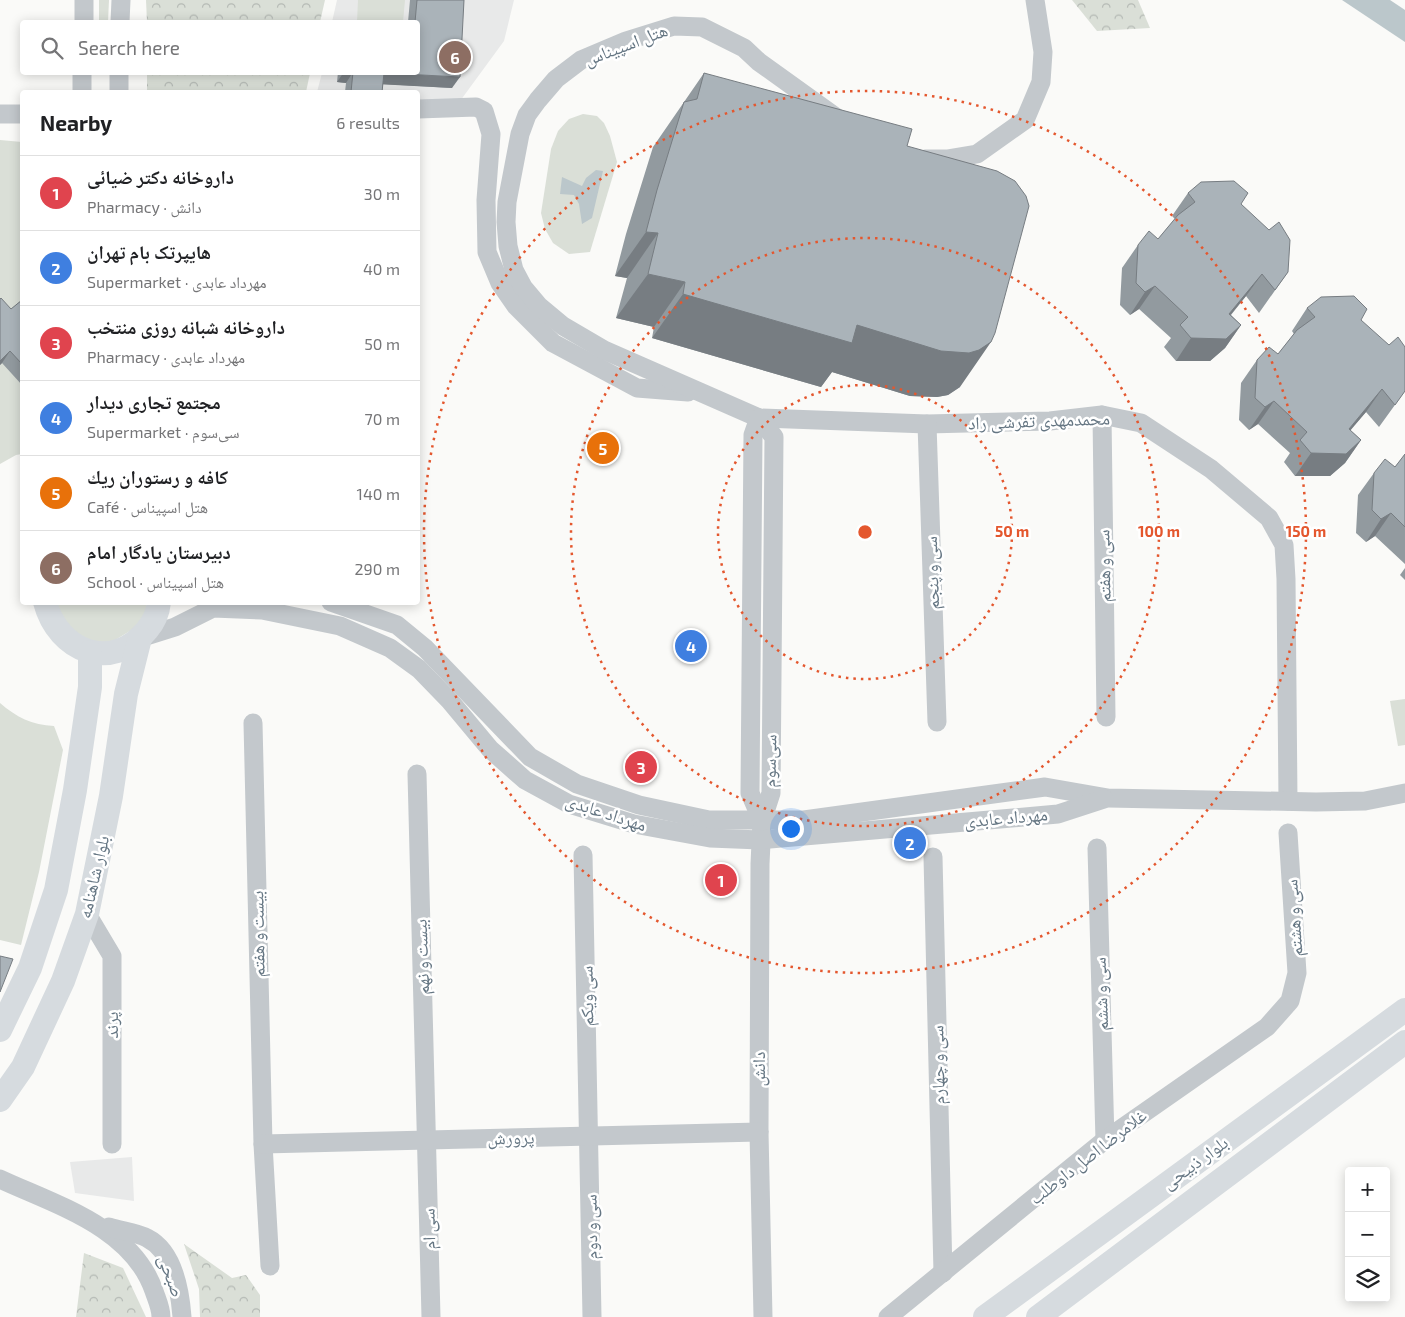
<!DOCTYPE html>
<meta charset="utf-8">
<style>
:root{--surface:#fff;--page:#f2f2f2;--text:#202124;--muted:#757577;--line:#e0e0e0;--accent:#0f766e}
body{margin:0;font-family:"Exo 2","Noto Naskh Arabic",sans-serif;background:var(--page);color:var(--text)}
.controls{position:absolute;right:15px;bottom:15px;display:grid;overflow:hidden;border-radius:5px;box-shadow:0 2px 12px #0003}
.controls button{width:45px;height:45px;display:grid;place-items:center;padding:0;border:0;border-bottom:1px solid var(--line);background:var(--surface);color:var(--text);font:25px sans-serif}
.you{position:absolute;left:790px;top:828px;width:18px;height:18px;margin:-12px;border:4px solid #fff;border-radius:50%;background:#1a73e8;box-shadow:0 0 0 8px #1a73e833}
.badge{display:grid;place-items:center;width:32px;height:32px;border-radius:50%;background:var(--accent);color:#fff;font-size:16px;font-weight:700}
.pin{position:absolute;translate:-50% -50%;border:2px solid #fff;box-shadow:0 1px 5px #0006}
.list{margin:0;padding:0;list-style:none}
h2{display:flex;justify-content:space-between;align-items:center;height:65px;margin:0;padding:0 20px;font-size:21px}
h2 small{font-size:16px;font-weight:400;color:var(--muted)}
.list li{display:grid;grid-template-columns:32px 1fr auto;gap:15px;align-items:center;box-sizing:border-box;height:75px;padding:0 20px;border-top:1px solid var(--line)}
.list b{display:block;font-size:19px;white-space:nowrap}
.list p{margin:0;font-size:16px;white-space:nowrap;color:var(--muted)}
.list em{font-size:16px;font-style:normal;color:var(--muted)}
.icon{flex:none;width:28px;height:28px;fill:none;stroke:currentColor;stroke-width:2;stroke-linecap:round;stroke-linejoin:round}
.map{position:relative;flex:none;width:1405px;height:1317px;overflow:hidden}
.search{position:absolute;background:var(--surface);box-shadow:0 2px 12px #0003;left:20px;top:20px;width:400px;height:55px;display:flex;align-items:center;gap:12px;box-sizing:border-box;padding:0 18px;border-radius:5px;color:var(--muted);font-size:19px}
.panel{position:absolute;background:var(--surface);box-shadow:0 2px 12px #0003;left:20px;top:90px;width:400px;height:515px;border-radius:5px}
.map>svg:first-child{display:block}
.built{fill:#e8e9e9}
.green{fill:#dadfd7}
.forest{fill:url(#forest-crowns)}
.water{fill:#bbc7cb}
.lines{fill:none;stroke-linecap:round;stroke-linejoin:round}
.minor{stroke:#c3c8cc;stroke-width:19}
.major{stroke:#d6dbdf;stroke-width:24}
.wall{fill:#929a9f}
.shaded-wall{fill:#777d82}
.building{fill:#aab3b9;stroke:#777d82}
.ring{fill:none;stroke:#e4572e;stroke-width:2.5;stroke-dasharray:2.5 5}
.labels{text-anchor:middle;stroke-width:5;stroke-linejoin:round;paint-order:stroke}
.street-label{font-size:18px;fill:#657683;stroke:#fff}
.centre{fill:#e4572e;stroke:#fff;stroke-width:2.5}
.ring-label{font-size:15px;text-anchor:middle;font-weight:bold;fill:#e4572e;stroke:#fff;stroke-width:5;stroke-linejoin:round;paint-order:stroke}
</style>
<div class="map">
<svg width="1405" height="1317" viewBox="0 0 1405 1317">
<defs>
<pattern id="forest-crowns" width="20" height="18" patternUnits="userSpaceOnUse" patternTransform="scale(1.25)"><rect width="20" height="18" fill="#dadfd7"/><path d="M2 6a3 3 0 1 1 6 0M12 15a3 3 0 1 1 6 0" fill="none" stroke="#b4b9b4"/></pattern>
</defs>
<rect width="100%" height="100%" fill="#fafaf8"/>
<g class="built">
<path d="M337,0H514L504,41L452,112L418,115V92H317L322,73L418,72V22H332Z"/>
<path d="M132,1157L134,1201L75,1193L70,1162Z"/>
</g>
<g class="green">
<path d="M99,0H109L108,22H99Z"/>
<path d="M358,0H405L403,22H357Z"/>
<path d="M583,114L597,116L604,123L610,136L617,162L590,252L569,254L553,243L545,229L541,213L551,149L558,131L569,119Z"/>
<path d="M0,140L22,142V454L16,455L0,464Z"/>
<path d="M55,602L147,603L146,613L138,626L112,642L97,644L69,631Z"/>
<path d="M1405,699V745L1398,746L1390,701Z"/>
<path d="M0,703C16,717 32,725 54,726L63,750L39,872L21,945L0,940Z"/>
</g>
<g class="forest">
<path d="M146,0H325L320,22H147Z"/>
<path d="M1072,0H1138L1150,28L1097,31Z"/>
<path d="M147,73V72L310,73L306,92H147Z"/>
<path d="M184,1244L232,1278L246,1275L260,1295V1317H200L199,1289Z"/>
<path d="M84,1253L123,1268L146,1317H76Z"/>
</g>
<g class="water">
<path d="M1342,0H1390L1405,10V42Z"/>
<path d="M596,170L603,171L592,218L582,224L579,204L574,195L560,194L562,177L582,186L586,178Z"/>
</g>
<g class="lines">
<g class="minor">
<path d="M84,22V0"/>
<path d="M120,22L121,0"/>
<path d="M82,92V72"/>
<path d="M119,92V72"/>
<path d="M418,109L476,107L484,111L491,134L486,200L487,252L500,283L516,306L553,343L637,388L688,392"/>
<path d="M0,114H22"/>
<path d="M837,118L759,62L744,48L702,27L674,26L626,41L581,60L556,79L538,100L527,115L520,134L507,202L506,222L508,246L514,270L523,287L539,306L563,326L604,350L759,418L927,424L1050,421L1102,415L1141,423L1211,469L1269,518L1284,545L1286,579L1288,801"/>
<path d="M925,159H947L977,154L1025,120L1041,82L1043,52L1035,0"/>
<path d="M1102,415L1106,717"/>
<path d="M759,418L774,437L771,793L762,821L760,864L759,1132L763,1317"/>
<path d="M759,418L753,435L750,793L762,821"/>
<path d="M927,424L937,722"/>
<path d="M331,602L397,625L425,648L530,757L577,784L639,805L709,820H804L1045,787L1108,798L1316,802L1365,801L1405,793"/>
<path d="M140,638L175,627L213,608L262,610L340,626L390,648L419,669L450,701L490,749L525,780L569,804L634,824L710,838L760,840L1058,814L1104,799"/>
<path d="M253,723L263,1144L270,1266"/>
<path d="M417,774L431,1317"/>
<path d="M1097,848L1105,1140"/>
<path d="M583,855L592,1317"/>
<path d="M933,857L943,1273"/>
<path d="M87,914L112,956V1144"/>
<path d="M263,1144L759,1132"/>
<path d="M0,1179C56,1205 132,1227 154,1291C157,1300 161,1308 161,1317"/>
<path d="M109,1227C121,1231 136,1232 147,1238C173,1251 180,1290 182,1317"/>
<path d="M888,1317L1105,1140L1267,1027L1290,1001L1297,973L1288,833"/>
</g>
<g class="major">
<path d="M45,602C58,652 112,673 147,630C153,623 158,612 159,602"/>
<path d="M0,1030L30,968L56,890L75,790L90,687V652"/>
<path d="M0,1100L23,1067L63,981L87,914L111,796L126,694L140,638"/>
<path d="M985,1317L1405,1010"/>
<path d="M1038,1317L1405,1042"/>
</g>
</g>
<g class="wall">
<path d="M410,0H464L452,88L383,84L382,92H345L346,83L337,82L338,72H418V22H408Z"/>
<path d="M704,73L907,146L960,387L948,395L937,397L910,396L832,372L821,387L652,338L654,327L616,318L627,278L615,276L626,234L653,147Z"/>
<path d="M1188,193L1241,204L1288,272L1259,313L1246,296L1231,315L1241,325L1225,348L1210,361H1176L1164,347L1171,338L1139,309L1130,315L1120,305L1122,268L1138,245L1158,239L1175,219L1172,216Z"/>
<path d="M0,299L11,309L22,300V385L2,363L0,365Z"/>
<path d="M1307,308L1361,320L1405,391L1379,427L1366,412L1350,430L1361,440L1345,463L1330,476H1295L1284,462L1290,453L1258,424L1249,430L1239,420L1241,383L1257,360L1278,354L1294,334L1292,331Z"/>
<path d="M1405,454V564L1375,536L1366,542L1356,533L1358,495L1374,473L1395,467Z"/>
<path d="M1405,568V580L1400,575Z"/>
</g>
<g class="shaded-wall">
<path d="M344,72H353L346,83L337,82Z"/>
<path d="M384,73L460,77L452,88L376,84Z"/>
<path d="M646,232L658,233L627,278L615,276Z"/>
<path d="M648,274L685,282L654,327L616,318Z"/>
<path d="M1262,274L1246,296L1213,336L1229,314Z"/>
<path d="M1155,286L1139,309L1130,315L1145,292Z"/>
<path d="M683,294L857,325L991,342L960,387L948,395L937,397L910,396L832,372L821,387L652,338Z"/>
<path d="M1241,325L1225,348L1210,361H1176L1191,338Z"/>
<path d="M10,351L2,363L0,365V361Z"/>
<path d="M1382,389L1366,412L1333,451L1349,429Z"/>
<path d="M1274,401L1258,424L1249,430L1265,407Z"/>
<path d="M1361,440L1345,463L1330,476H1295L1311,453Z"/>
<path d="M1391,513L1375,536L1366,542L1381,519Z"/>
</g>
<g class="building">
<path d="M417,0H464L460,77L384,73L382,92H351L353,72H418V22H415Z"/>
<path d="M704,73L912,129L907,146L997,171L1015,181L1026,196L1029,206L995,333L991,342L979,350L969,353L941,351L857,325L852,343L683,294L685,282L648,274L658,233L646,232L657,190L684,102L697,99Z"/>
<path d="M1234,181L1248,193L1241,204L1269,230L1279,222L1290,240L1288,272L1275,290L1262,274L1229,314L1241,325L1226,339L1191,338L1180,325L1188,317L1155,286L1145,292L1136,283L1138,245L1149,231L1158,239L1178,215L1195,202L1188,193L1201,182Z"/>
<path d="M1354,296L1367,309L1361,320L1389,345L1398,337L1405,347V391L1395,405L1382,389L1349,429L1361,440L1346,454L1311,453L1300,440L1307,432L1274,401L1265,407L1255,398L1257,360L1269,347L1278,354L1297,330L1315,317L1307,308L1321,297Z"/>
<path d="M1,298L11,309L22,300V364L10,351L0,361V299Z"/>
<path d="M1405,454V527L1391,513L1381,519L1372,510L1374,473L1385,459L1395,467Z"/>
<path d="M0,956L13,959L0,992Z"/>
</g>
<g class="ring">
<circle cx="865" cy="532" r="147"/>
<circle cx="865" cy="532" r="294"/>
<circle cx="865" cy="532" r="441"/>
</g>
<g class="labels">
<g class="street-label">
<text transform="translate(626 45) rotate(-21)" y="6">هتل اسپیناس</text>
<text transform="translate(1039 421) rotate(-2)" y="6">محمدمهدی تفرشی راد</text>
<text transform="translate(1104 566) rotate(-91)" y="6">سی و هفتم</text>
<text transform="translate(932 573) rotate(-92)" y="6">سی و پنجم</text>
<text transform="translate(770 761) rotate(-89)" y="6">سی‌سوم</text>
<text transform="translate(606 813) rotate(18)" y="6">مهرداد عابدی</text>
<text transform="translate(1006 818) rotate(-5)" y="6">مهرداد عابدی</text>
<text transform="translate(94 877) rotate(-77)" y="6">بلوار شاهنامه</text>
<text transform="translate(1294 918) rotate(-94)" y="6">سی و هشتم</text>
<text transform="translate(258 934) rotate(-91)" y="6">بیست و هفتم</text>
<text transform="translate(422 957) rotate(-92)" y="6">بیست و نهم</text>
<text transform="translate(1101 994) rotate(-92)" y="6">سی و ششم</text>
<text transform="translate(587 996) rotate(-91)" y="6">سی ویکم</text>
<text transform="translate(112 1025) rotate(-90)" y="6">پرند</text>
<text transform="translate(938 1065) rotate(-91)" y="6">سی و چهارم</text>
<text transform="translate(759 1069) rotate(-90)" y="6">دانش</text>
<text transform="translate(511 1138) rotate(-1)" y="6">پرورش</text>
<text transform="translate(1088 1157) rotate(-38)" y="6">غلامرضا اصل داوطلب</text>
<text transform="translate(1195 1163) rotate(-36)" y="6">بلوار ذبیحی</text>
<text transform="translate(591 1227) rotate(-91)" y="6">سی و دوم</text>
<text transform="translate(429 1229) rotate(-91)" y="6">سی ام</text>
<text transform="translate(171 1276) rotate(70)" y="6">صبحی</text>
</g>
</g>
<circle cx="865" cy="532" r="8" class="centre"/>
<g class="ring-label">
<text x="1012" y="537">50 m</text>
<text x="1159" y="537">100 m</text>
<text x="1306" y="537">150 m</text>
</g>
</svg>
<div class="controls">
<button>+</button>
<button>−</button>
<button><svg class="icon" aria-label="layers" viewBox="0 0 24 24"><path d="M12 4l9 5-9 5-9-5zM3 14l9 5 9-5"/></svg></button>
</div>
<div class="you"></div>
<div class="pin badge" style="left:721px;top:880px;background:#e0444e">1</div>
<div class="pin badge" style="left:910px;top:843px;background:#3f7fe0">2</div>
<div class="pin badge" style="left:641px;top:767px;background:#e0444e">3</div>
<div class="pin badge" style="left:691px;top:646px;background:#3f7fe0">4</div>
<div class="pin badge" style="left:603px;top:448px;background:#e8710a">5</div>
<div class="pin badge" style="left:455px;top:57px;background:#8d6e63">6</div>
<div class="search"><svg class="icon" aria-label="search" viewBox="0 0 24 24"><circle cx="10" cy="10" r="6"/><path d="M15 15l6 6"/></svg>Search here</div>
<section class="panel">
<h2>Nearby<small>6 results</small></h2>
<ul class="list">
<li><span class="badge" style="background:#e0444e">1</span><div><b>داروخانه دکتر ضیائی</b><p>Pharmacy · دانش</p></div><em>30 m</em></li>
<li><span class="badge" style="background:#3f7fe0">2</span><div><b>هایپرتک بام تهران</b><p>Supermarket · مهرداد عابدی</p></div><em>40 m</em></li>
<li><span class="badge" style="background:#e0444e">3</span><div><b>داروخانه شبانه روزی منتخب</b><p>Pharmacy · مهرداد عابدی</p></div><em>50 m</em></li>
<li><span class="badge" style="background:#3f7fe0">4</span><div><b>مجتمع تجاری دیدار</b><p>Supermarket · سی‌سوم</p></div><em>70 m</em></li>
<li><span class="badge" style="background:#e8710a">5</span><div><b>كافه و رستوران ريك</b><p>Café · هتل اسپیناس</p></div><em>140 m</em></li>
<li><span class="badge" style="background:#8d6e63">6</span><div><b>دبیرستان یادگار امام</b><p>School · هتل اسپیناس</p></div><em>290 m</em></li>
</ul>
</section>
</div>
